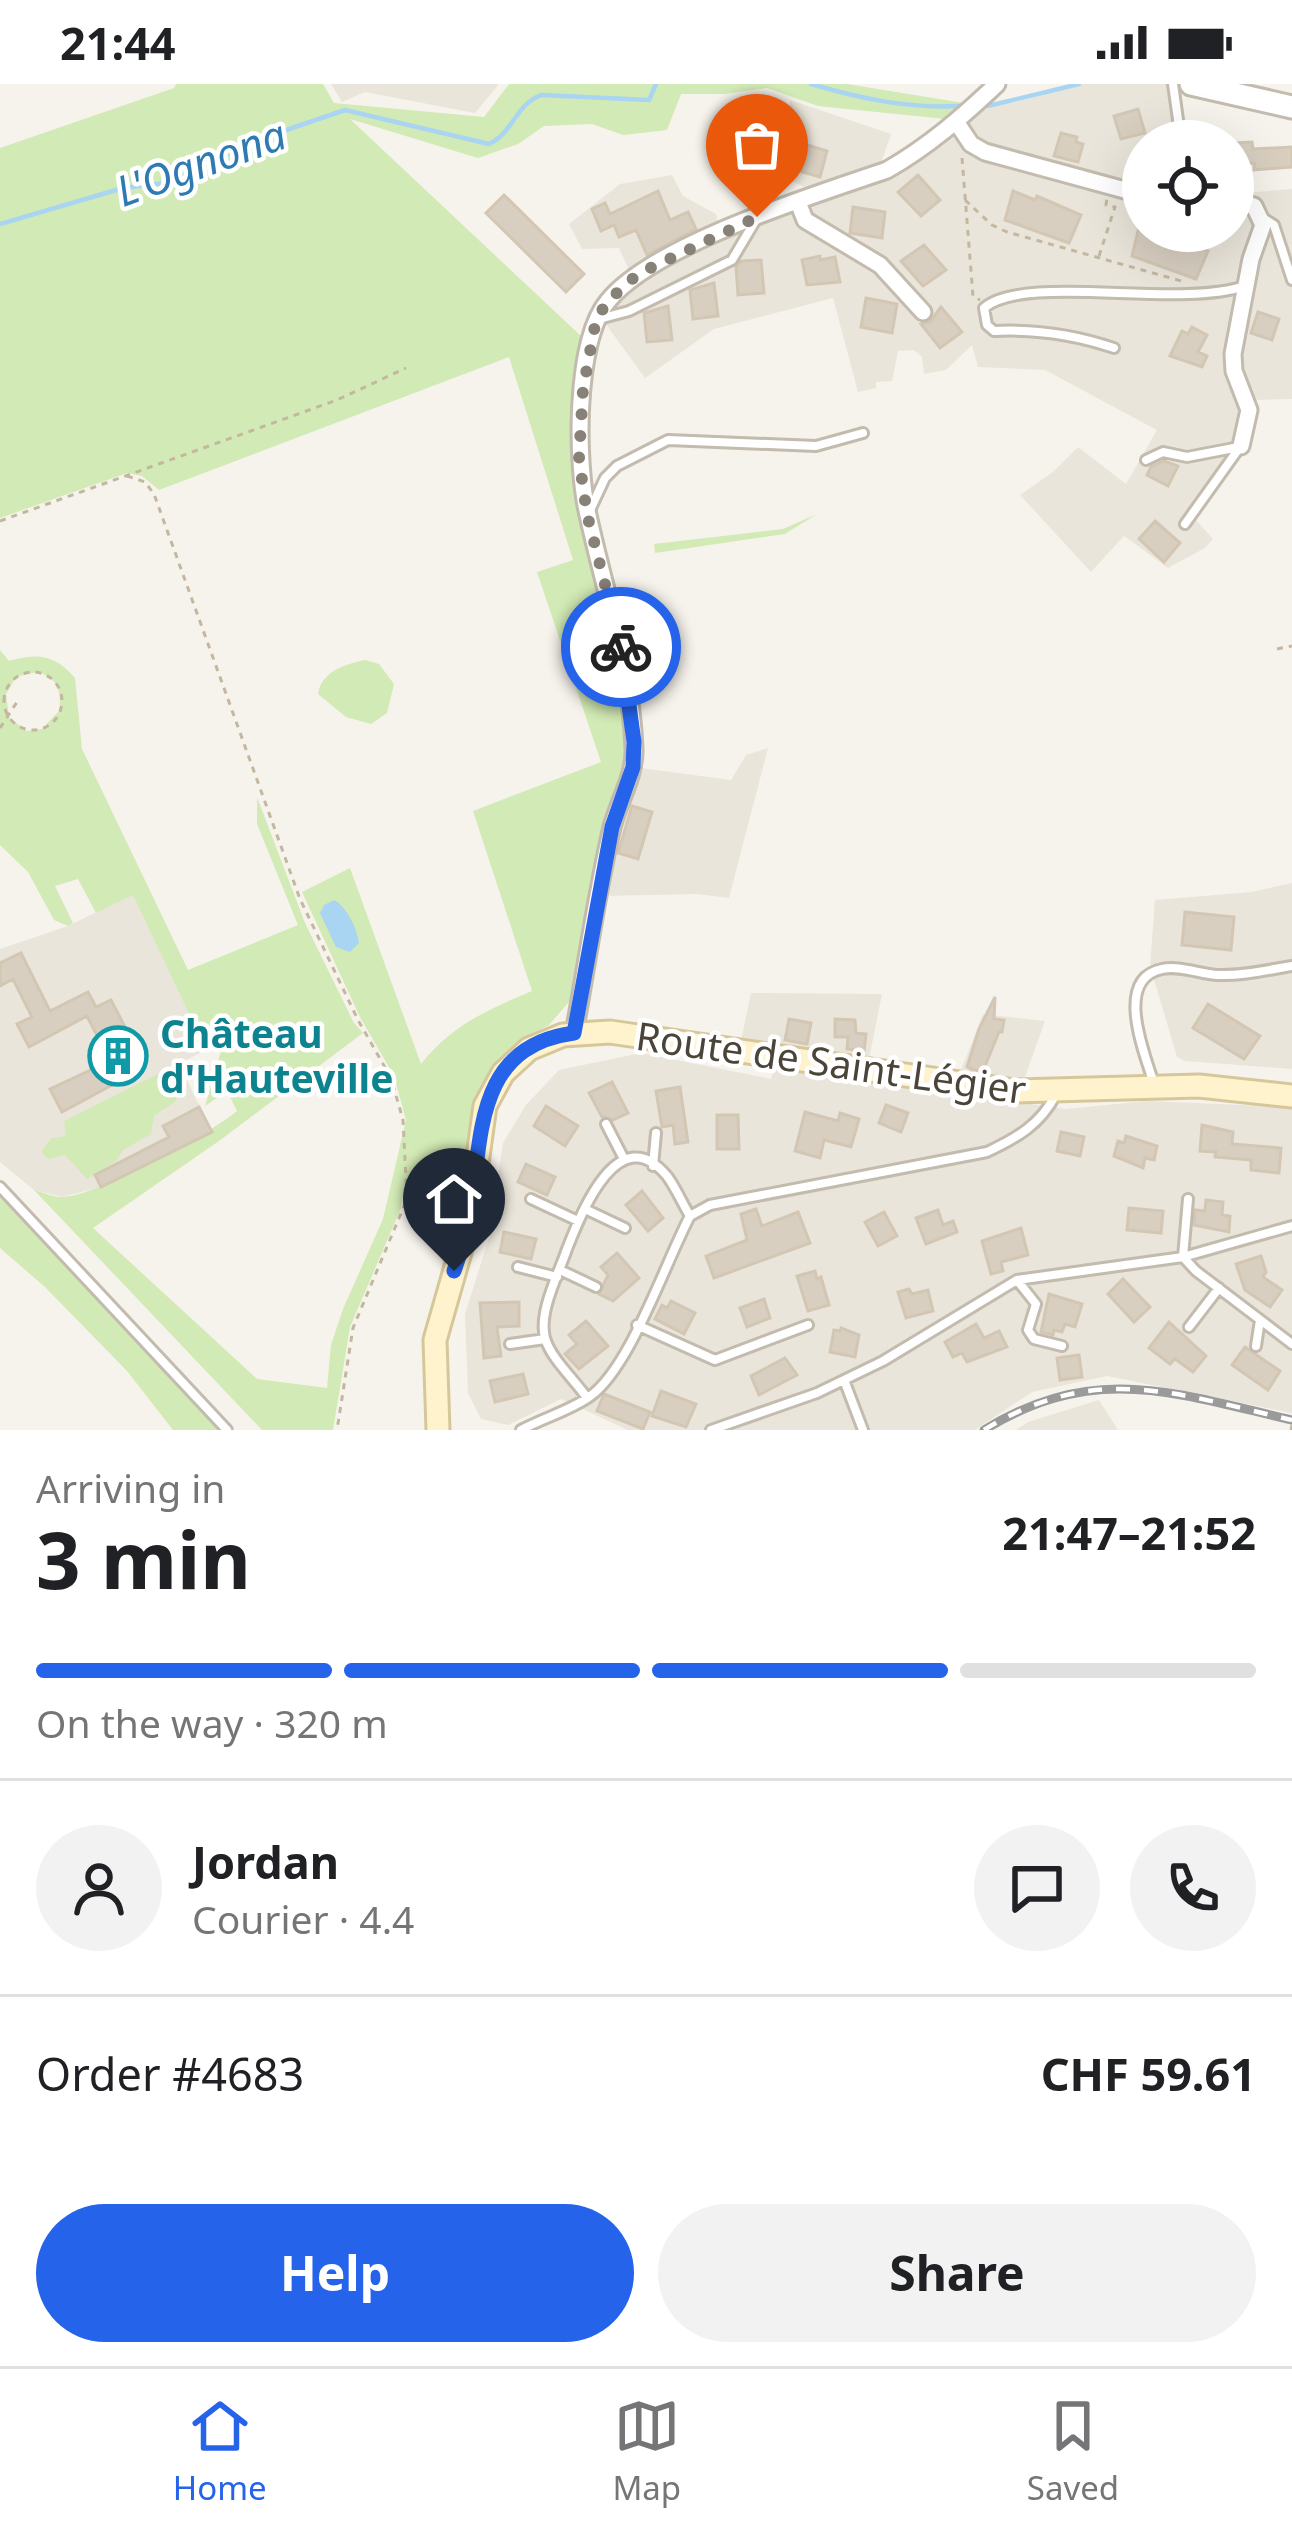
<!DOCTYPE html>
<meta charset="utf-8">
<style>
body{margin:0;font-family:"Noto Sans",sans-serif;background:#f2f2f2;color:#202124;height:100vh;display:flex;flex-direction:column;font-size:45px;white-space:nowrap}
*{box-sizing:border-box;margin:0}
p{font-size:39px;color:#757577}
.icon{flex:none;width:66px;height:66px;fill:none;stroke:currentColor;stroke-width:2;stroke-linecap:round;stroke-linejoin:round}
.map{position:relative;height:1346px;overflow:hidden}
.sheet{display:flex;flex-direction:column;background:#fff;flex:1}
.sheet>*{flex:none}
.controls{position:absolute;left:1122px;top:36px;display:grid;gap:24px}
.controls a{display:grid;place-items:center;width:132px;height:132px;border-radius:50%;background:#fff;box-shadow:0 12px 48px #0002;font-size:60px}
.pin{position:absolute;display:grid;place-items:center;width:102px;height:102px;color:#fff;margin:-123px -51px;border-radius:50% 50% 50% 0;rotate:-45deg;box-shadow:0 0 12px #0007}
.pin .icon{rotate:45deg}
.courier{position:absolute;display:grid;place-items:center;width:120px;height:120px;margin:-60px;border:9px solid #2563eb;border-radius:50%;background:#fff;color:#222;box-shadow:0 3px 15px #0007}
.headline em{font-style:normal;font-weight:700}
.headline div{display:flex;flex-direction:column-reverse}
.headline{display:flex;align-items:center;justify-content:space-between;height:204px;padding:0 36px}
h1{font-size:78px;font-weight:700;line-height:90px}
.bar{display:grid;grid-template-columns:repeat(4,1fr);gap:18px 12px;align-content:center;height:144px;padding:0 36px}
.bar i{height:15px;border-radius:9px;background:#e0e0e0}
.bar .selected{background:#2563eb}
.bar p{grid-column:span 4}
.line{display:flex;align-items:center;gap:30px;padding:0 36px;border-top:3px solid #e0e0e0}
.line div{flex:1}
.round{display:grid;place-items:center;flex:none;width:126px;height:126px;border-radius:63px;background:#f2f2f2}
.button{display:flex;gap:24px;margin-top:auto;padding:24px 36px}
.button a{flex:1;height:138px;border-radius:72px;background:#2563eb;color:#fff;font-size:48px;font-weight:700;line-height:138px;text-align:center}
.button a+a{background:#f2f2f2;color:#202124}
.status{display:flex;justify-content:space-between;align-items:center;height:84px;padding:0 60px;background:#fff;direction:ltr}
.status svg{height:33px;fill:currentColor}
.dock{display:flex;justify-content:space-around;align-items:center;height:168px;border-top:3px solid #e0e0e0;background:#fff;font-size:33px;color:#757577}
.dock a{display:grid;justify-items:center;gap:6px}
.dock .selected{color:#2563eb}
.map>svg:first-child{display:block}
</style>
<div class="status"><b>21:44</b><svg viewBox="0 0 49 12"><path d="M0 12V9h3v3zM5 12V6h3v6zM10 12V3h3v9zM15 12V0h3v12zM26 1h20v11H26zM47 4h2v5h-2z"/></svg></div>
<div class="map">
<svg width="1292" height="1346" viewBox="0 0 1292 1346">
<rect width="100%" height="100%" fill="#f6f3ec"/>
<path fill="#eae5da" d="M331 0H499L475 29 365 8 342 18Z
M1079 0H1173L1181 57H1143V147H1233V110L1292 105V315L1247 316 1241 362 1188 427 1213 455 1205 464 1168 484 1124 452 1091 488 1020 411 1053 388 1078 363 1126 400 1157 346 1045 286 978 283 972 261 946 286 924 290 922 273 914 266 898 267 892 297 876 298V304L858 308 833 214 714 245 645 294 605 239 622 216 654 189 747 145 875 99 887 86 975 22 1016 18Z
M790 16 891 50 879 85 807 104 778 91Z
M672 91 683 112 716 130 718 141 630 188 619 164 582 165 569 140 620 100Z
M768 664 729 814 697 810 598 812 633 683 731 696 746 671Z
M1292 799V985L1185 977 1177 973 1150 882 1155 816 1251 808Z
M133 810 206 966 186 976 189 984 183 988 212 1048 101 1103 62 1113 34 1106 0 1078V865L68 842Z
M751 909 882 910 867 985 739 967Z
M983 930 1045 937 1020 1007 956 999Z
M641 969 771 995 774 982 1065 1025 1148 1017 1292 1023V1329L1107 1292 1032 1308 975 1346H628L561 1315 508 1341 481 1335 468 1309 465 1230 489 1154 503 1059 526 1021 559 986Z
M1099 1316 1118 1346H1016L1028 1338Z"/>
<path fill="#d2eab5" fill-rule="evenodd" d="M176 0H323L334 19 484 33 509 0H847L970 20 955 36 818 22 767 4 724 10H681L667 46 623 51 592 40 544 42 518 60 478 74 350 35 581 252 573 376 582 440 610 537 630 669 575 911 549 941 523 955 482 1000 474 1025 461 1116C435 1123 426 1111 405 1098L401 1124 350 1243 333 1346H262L34 1106C42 1108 52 1113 61 1113 95 1114 209 1050 237 1027L227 1007 205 1022 224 957 206 966 133 811 96 829 78 795 55 802 73 839 68 842 54 836 28 788 0 761V566L9 577C38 569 54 570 75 594L82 665 188 886 298 841 257 740V713L305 839 354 939 363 949 219 1057 93 1144 257 1295 327 1304 331 1261 343 1225 383 1135 406 1036 394 992 360 933 302 808 350 784 421 980C452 941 487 926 532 907L473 727 601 678 537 488 573 476 509 273 159 406 142 392 127 389 0 434V64L174 4ZM37 588C58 594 62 607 59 627L42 645 26 647 9 633 6 610 16 593Z
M817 430 785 450 655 469 654 460 783 445Z
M365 576 379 580 394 600 387 629 371 640 346 633 318 610C321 588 345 580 365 576Z
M166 986 181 1002 176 1017 154 1032 151 1050 123 1066 116 1077 87 1095 65 1071 49 1075 44 1072 42 1066 52 1054 66 1052 64 1037Z
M0 1103 227 1346H173L127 1287 45 1203 0 1164Z"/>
<path fill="#a9d4f2" d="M334 816C347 823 357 845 359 859L350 868 336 863 320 829 324 821Z"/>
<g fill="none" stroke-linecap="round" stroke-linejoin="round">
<path stroke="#a9d4f2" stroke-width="4.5" d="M811 0C859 14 908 25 959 22
M988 22 1079 0
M0 140 123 104 166 99 254 57 345 26 489 60C513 49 515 21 541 11L649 16 656 0"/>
</g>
<path fill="#d8cfc1" stroke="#d3c7b4" stroke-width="3" d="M1138 25 1145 49 1121 55 1114 32Z
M1061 49 1077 53 1076 58 1083 60 1078 78 1054 72Z
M1252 58 1253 65 1292 63V83L1254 86V79L1236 80 1235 59Z
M801 59 827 67 820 93 793 85Z
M918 91 940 116 921 132 898 108Z
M658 107 670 136 688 128 696 145 647 171 636 146 619 153 614 141 601 147 592 125 605 119 610 130Z
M1013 107 1035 116 1037 112 1081 131 1069 159 1005 136Z
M504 111 584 190 566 208 486 129Z
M853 123 885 128 882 154 850 149Z
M1139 143 1162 151 1164 148 1208 167 1196 195 1132 172Z
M924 161 946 186 923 202 901 177Z
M820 172V176L835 173 840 198 807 201 802 176Z
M761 176 764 209 738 211 736 183 741 177Z
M714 199 718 232 693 235 690 206Z
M866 214 897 220 892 249 861 243Z
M668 222 672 256 647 258 644 229Z
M941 223 962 248 940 264 921 240 930 238Z
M1258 228 1279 235 1272 256 1251 249Z
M1192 243 1207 251 1198 268 1207 272 1202 283 1170 272 1182 247 1188 250Z
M1164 377 1178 382 1168 402 1147 391 1151 383Z
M1155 437 1180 459 1164 478 1139 455Z
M632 722 652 728 638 775 618 769Z
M1185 828 1234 833 1231 866 1182 861Z
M21 869 50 927 88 908 96 923 111 916 138 968 121 977 129 992 62 1028 50 1005 110 977 87 932 29 963 17 940 32 933 13 895 0 902V879Z
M995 913 994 935 1004 936 1002 948H999L983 987 974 986 967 983 979 945Z
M1208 920 1260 952 1244 975 1193 944Z
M789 935 811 939 807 960 785 956Z
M835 935 855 936 856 949 866 950 864 967 847 965 848 953H835Z
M612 998 628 1029 613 1036 602 1033 589 1009Z
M680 1003 688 1058 675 1060 673 1041 662 1043 656 1007Z
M886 1021 908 1029 901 1048 879 1039Z
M546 1022 578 1042 565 1062 534 1042Z
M199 1023 212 1048 101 1103 95 1091 169 1053 163 1042Z
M805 1028 838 1037 840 1029 859 1035 851 1063 824 1056 820 1074 795 1067Z
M717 1031H738L739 1065H717Z
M1202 1041 1233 1048 1232 1060 1281 1064 1279 1089 1251 1086V1076L1215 1073 1216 1068 1200 1067Z
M1061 1048 1084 1053 1080 1072 1057 1067Z
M1126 1052 1157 1062 1154 1076 1145 1074 1143 1084 1114 1072 1118 1057 1124 1059Z
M526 1080 555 1093 547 1111 518 1098Z
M642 1107 663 1134 648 1147 626 1121Z
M1206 1116 1223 1118 1222 1131 1230 1132 1229 1148 1194 1141 1195 1126 1205 1127Z
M1129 1124 1163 1127 1161 1149 1127 1146Z
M756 1125 762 1142 798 1128 810 1159 714 1194 706 1172 747 1156 741 1130Z
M938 1126 943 1141 953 1137 957 1148 926 1160 916 1134Z
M884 1128 897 1152 878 1162 865 1138Z
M1021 1144 1028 1171 1001 1178 1003 1187 991 1190 982 1157Z
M504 1148 536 1155 531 1175 500 1168Z
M617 1169 639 1194 613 1217 599 1210 608 1191 601 1183Z
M1261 1172 1266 1188 1263 1193 1282 1206 1270 1223 1245 1206 1236 1180Z
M815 1187 817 1195 821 1193 829 1221 808 1227 797 1192Z
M1123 1195 1150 1223 1134 1238 1108 1210Z
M909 1205 912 1210 928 1206 933 1227 906 1234 898 1208Z
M1049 1210 1082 1220 1075 1243 1065 1240 1062 1248 1054 1246 1053 1251 1041 1248Z
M764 1215 770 1234 747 1243 740 1224Z
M671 1217 695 1229 684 1250 655 1235 662 1221 667 1224Z
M519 1218V1242L497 1243 501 1272 484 1274 480 1219Z
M586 1237 608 1262 579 1285 565 1270 577 1260 569 1251Z
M1169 1238 1206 1272 1193 1288 1175 1275 1170 1280 1149 1264Z
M976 1240 984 1254 999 1247 1007 1263 967 1278 962 1269 953 1273 945 1258Z
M841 1244 859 1251 855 1273 830 1268 834 1246 840 1247Z
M1245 1263 1280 1287 1268 1306 1232 1281Z
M1079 1271 1082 1293 1060 1296 1057 1274Z
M785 1274 797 1291 759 1311 751 1292Z
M523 1290 528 1310 495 1318 490 1297Z
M661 1307 696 1320 686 1343 652 1332Z
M604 1310 650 1328 643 1345 597 1327Z"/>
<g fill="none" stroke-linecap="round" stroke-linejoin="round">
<g stroke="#c2bbae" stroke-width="14">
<path id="service" d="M1173 0 1181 57
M1263 134 1274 141 1292 196
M599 235 629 227 732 176 757 134
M1114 264C1076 251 1034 245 994 247L987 241 984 224C1025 189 1177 225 1245 202
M1146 376 1163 368 1187 373 1239 363
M591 424 605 394 617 382 668 356 816 362 863 349
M1185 440 1240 363
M1154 1000C1145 970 1113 895 1162 885 1179 881 1200 890 1218 891 1243 892 1267 886 1292 882
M606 1040 624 1075
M653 1082 656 1049
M0 1103 227 1346
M531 1115 578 1137
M585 1125 625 1144
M1183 1173 1196 1187 1292 1260
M1183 1173 1188 1115
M518 1183 557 1193
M560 1186 596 1203
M1017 1196 1036 1220 1028 1246 1034 1255 1062 1262
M637 1241 715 1276 808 1241
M1189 1243 1219 1204
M510 1260 545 1255
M1256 1262 1260 1236
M844 1296 863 1346
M587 1314C575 1296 551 1275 545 1254 538 1228 559 1189 567 1165 581 1130 618 1033 667 1092 676 1104 682 1119 690 1132
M521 1346C543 1334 569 1327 589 1313 630 1285 665 1179 690 1132L710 1121 987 1068C1017 1054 1041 1040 1056 1010
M711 1346 817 1309 883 1277 1017 1196 1183 1173 1292 1142"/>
</g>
<g stroke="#c2bbae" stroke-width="21">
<path id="minor" d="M957 39 971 60 985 68 1143 111
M1233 117 1254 122 1263 141 1251 175 1233 270 1234 287 1249 326 1241 362
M798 118 805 136 880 181 923 228
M574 949C587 880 596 811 612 743 619 716 635 692 634 664 631 584 605 509 588 431 576 381 574 258 608 217 654 160 815 111 887 86 929 62 962 33 997 0"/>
</g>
<g stroke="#c2bbae" stroke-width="27">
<path id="tertiary" d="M1191 0 1292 23"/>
</g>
<g stroke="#d6c79b" stroke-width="27">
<path id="secondary" d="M438 1346 435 1256 469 1137 485 1022 503 989 529 965 563 951 610 948 1015 1007 1199 1002 1292 1012"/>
</g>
<path stroke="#c4b79f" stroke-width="3" stroke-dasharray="6 6" stroke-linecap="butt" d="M962 74 973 212 980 216
M965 116 992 141 1007 148 1185 198
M1099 172 1115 123 1106 121 1107 114
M127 392 145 398 154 410 300 815 358 936 391 994 403 1036 407 1115 353 1244 337 1346
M0 437 337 316 406 284
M1277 565 1292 562
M4 617a29 29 0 1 1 58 0a29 29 0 1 1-58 0Z
M0 644 19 615
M1291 1346 1292 1341"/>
<use href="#service" stroke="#fff" stroke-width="8"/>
<use href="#minor" stroke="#fff" stroke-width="15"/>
<use href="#tertiary" stroke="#fff" stroke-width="21"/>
<use href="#secondary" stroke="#fff3cd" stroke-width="21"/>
<g stroke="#9a9a9a" stroke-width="9">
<path id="rail" d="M984 1346C1095 1278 1174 1309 1292 1336"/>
</g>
<use href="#rail" stroke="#fff" stroke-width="4.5" stroke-dasharray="14" stroke-linecap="butt"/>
</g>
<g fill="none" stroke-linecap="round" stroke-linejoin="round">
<path stroke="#878178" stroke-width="12" stroke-dasharray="0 21.6" d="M621 563 587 430 579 375 583 305 596 236 607 218 638 190 757 133"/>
<path stroke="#2563eb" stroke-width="15" d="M454 1187C461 1167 468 1146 471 1124 482 1050 476 962 574 949L612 743 633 683 634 658 621 563"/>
</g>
<defs>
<g id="building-ring" transform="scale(3)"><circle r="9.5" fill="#fff" stroke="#0f9aa8" stroke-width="1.5"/><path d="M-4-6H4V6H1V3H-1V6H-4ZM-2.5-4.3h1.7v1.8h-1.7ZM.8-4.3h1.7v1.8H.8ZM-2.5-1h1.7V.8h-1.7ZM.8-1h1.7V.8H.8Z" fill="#0f9aa8"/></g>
</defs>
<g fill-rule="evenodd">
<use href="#building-ring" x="118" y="972"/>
</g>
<g text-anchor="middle" stroke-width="9" stroke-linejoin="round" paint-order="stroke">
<g font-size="39" font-weight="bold" fill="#0d838f" stroke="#fff" text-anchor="start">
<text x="160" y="964">Château<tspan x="160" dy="45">d'Hauteville</tspan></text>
</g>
<g font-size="39" fill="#4b4439" stroke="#fff">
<text transform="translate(831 979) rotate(8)" y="14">Route de Saint-Légier</text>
</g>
<g font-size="42" font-style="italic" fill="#2e7ab2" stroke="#fff">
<text transform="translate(201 79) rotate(-20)" y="15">L'Ognona</text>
</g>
</g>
</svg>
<div class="controls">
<a><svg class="icon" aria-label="locate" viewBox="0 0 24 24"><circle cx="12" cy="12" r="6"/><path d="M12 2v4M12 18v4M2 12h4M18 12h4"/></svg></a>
</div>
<div class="pin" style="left:757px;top:133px;background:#ea580c"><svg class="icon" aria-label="bag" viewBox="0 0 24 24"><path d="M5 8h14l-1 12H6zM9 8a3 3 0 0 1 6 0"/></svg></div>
<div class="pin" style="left:454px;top:1187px;background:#1f2937"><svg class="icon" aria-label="home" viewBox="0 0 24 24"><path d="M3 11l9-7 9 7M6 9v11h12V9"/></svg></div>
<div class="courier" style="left:621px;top:563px"><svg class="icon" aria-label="bike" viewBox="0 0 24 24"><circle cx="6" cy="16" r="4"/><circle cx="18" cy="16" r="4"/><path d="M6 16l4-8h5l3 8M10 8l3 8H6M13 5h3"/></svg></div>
</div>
<section class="sheet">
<div class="headline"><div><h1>3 min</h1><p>Arriving in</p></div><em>21:47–21:52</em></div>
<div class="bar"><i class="selected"></i><i class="selected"></i><i class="selected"></i><i></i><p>On the way · 320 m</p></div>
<div class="line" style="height:216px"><a class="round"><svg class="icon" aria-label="person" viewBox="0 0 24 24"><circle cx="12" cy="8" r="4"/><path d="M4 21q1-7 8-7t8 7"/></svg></a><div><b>Jordan</b><p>Courier · 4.4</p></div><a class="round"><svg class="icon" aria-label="chat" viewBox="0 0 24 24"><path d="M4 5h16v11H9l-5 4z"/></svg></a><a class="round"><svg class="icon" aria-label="phone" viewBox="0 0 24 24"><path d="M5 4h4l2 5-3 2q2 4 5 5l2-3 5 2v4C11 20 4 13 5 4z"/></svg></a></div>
<div class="line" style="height:156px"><div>Order #4683</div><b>CHF 59.61</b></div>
<div class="button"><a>Help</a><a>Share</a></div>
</section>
<nav class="dock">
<a class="selected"><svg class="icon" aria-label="home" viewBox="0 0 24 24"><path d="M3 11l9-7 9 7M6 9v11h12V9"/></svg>Home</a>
<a><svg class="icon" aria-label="map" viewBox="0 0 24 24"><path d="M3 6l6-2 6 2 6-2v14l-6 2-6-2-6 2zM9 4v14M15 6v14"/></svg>Map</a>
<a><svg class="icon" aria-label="saved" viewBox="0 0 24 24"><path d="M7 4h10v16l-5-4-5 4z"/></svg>Saved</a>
</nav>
